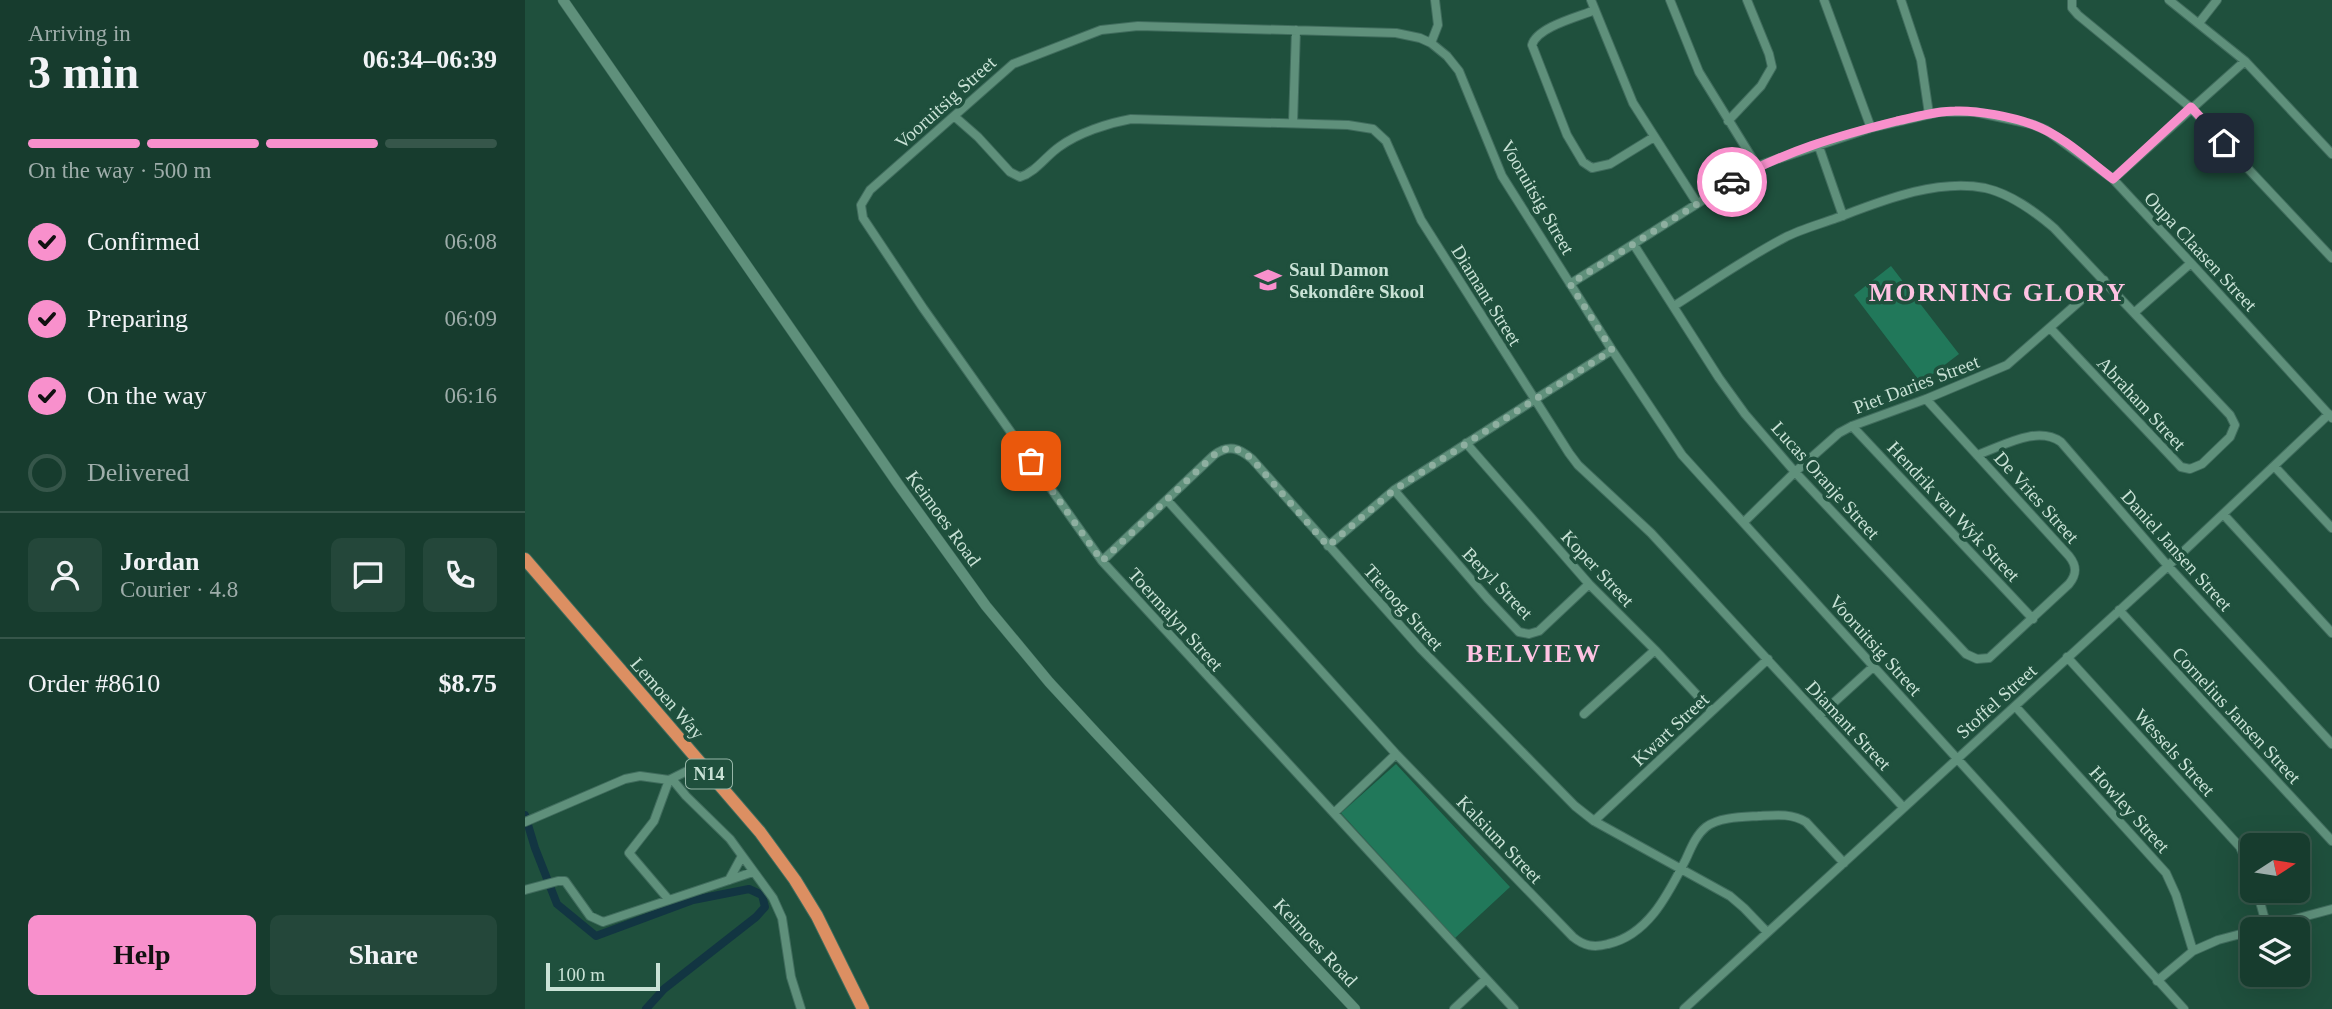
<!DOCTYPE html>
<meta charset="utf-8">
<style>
body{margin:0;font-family:"Times New Roman",serif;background:#24473a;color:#f1f3f6;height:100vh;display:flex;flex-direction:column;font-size:26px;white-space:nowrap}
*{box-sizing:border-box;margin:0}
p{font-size:23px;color:#9eadaa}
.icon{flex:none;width:38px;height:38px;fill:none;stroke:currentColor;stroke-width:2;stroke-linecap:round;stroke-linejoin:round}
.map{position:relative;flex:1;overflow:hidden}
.side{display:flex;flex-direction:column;background:#173c2e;width:525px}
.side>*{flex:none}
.needle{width:46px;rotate:78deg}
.tools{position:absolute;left:1715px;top:833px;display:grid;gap:14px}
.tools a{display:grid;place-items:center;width:70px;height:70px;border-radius:10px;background:#173c2e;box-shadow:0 7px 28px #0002,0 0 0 2px #36564a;font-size:35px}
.scale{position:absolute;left:21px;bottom:18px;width:114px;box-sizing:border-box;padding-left:7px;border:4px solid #c9e2d6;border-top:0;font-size:19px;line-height:24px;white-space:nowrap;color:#c9e2d6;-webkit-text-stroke:5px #1f503d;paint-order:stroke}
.pin{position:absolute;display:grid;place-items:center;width:60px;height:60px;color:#fff;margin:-30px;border-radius:14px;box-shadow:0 4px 10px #0006}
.courier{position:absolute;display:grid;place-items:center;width:70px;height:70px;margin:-35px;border:5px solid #f890cc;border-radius:50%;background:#fff;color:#222;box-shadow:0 2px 9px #0007}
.head em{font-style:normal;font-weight:800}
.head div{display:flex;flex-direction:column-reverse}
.head{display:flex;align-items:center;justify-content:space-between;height:119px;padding:0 28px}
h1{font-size:46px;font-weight:800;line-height:52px}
.bar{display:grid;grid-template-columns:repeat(4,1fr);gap:10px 7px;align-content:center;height:84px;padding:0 28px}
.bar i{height:9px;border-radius:5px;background:#36564a}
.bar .current{background:#f890cc}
.bar p{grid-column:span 4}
.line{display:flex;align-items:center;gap:18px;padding:0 28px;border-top:2px solid #36564a}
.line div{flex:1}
.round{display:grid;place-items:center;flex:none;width:74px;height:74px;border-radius:10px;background:#24473a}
ol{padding:0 28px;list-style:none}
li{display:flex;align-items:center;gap:21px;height:77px}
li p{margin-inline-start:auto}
li .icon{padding:7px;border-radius:50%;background:#f890cc;color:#111;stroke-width:4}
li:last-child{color:#9eadaa}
li i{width:38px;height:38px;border:4px solid #36564a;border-radius:50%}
.button{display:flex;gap:14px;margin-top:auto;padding:14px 28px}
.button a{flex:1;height:80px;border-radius:10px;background:#f890cc;color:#111;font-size:28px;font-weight:800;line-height:80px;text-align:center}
.button a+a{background:#24473a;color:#f1f3f6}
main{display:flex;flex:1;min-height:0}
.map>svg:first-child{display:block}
</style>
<main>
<section class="side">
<div class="head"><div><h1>3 min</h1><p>Arriving in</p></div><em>06:34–06:39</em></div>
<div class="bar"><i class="current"></i><i class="current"></i><i class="current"></i><i></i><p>On the way · 500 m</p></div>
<ol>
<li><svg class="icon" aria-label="check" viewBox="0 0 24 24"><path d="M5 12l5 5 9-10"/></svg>Confirmed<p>06:08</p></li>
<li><svg class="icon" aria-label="check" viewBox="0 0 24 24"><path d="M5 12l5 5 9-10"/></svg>Preparing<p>06:09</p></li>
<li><svg class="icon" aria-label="check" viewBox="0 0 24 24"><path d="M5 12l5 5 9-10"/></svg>On the way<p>06:16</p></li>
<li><i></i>Delivered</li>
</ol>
<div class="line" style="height:126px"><a class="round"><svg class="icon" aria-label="person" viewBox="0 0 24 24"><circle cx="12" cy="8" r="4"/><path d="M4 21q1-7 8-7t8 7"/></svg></a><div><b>Jordan</b><p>Courier · 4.8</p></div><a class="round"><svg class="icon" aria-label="chat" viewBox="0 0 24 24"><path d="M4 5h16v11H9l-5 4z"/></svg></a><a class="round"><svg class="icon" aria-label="phone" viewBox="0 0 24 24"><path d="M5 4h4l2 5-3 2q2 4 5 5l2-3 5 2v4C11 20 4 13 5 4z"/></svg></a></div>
<div class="line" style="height:91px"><div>Order #8610</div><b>$8.75</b></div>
<div class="button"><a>Help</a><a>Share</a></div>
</section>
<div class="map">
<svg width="1807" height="1009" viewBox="0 0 1807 1009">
<rect width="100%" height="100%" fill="#1f503d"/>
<path fill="#21785a" d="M1366 266 1434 354 1396 383 1329 295Z
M871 764 985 887 930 938 816 813Z"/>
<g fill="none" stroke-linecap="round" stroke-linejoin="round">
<path stroke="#123542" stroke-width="8" d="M0 815 10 848 32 904 71 936 168 900 224 889 237 895 240 907 231 917 139 989 121 1009"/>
<g stroke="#406c5d" stroke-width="10">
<path id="minor" d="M1066 0 1108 103 1172 203
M1145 0 1174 72 1232 166
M1299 0 1346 128
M1376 0 1396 60 1404 114
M1547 0V8L1553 15 1666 108 1807 258
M1644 0 1720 61 1807 154
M1070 10C1053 17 1012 27 1007 45L1042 135 1058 162 1067 168 1085 164 1129 137
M1674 23 1692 0
M906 43 913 25 910 0
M429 116 453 137 485 172 495 177C511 172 521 156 534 147 553 133 583 123 606 119L823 125 848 129 861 141 896 220 1044 453 1053 465 1126 533 1378 807
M1203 121 1236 86 1247 67 1244 54 1222 0
M768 123 771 30
M1293 144 1318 216
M1588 179 1720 61
M1109 245 1194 378 1220 414 1270 472 1441 654 1452 659 1464 658 1544 584C1552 574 1552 566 1544 556L1401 399
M1045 284 1232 166 1346 128 1415 112H1450L1506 124 1521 130 1588 179 1666 263 1807 418
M1149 306C1185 283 1221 258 1259 238 1274 230 1292 225 1309 219 1354 202 1411 178 1460 188 1486 194 1509 211 1529 228L1705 415 1710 425 1705 437 1677 464 1665 469 1656 467 1526 329
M1610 312 1666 263
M1327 426 1508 619
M941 443 1064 584 1130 650 1187 711
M1452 455C1478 446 1512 425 1536 442L1643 566 1807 744
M1750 467 1807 528
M869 490 962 598 994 632 1004 634 1014 631 1064 584
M642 500 871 754 1048 937C1059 946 1069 948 1083 944 1124 935 1144 892 1161 859 1166 848 1171 835 1181 827 1194 817 1218 817 1234 816 1250 815 1267 813 1281 822L1319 863
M1699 515 1807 633
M1219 522 1270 472 1314 433 1327 426 1401 399 1482 365 1579 280
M803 546 869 490 1087 350
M577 561 689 455C704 444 714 448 727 459L896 649 1050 806 1069 821 1205 896 1219 908 1242 932
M1594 610 1807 841
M1542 657 1715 847 1727 873
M1490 706 1641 873 1651 895 1668 951
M1059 714 1130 650
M1294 716 1349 666
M147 779 161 796 205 839 248 898 257 918 266 977 276 1009
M144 780 129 821 104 853 144 900
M809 813 871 754
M1069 821 1243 659
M0 822 100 779 115 776 144 780 176 764
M204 880 217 856
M0 890 33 881H40L65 916 78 922 228 872
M1732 891 1742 927
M1733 929 1807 909
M1632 981 1668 951 1693 940 1727 931
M929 1009 961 979
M989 1009 577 561 398 308 338 218 336 205 345 190 488 64 576 30 613 26 871 33 895 38 906 43 922 56 934 71 977 176 1087 350 1157 455 1659 1009
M1159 1009 1643 566 1804 414"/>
</g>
<g stroke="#406c5d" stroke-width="11">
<path id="tertiary" d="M38 0 373 484 461 606 524 682 571 733 830 1009"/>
</g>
<g stroke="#406c5d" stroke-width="14">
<path id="trunk" d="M0 559 235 832 270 880 292 916 338 1009"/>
</g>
<use href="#minor" stroke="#5f907b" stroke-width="8"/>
<use href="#tertiary" stroke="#5f907b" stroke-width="10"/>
<use href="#trunk" stroke="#dc8f62" stroke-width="12"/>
</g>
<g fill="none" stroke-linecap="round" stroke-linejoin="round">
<path stroke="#8eafa0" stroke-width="7" stroke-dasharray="0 12.6" d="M506 461 577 561 689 455C704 444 714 448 727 459L803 546 869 490 1087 350 1045 284 1207 182"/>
<path stroke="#f890cc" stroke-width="9" d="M1207 182C1256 152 1316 135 1372 121 1391 117 1410 111 1430 111 1452 110 1488 117 1509 125 1538 136 1563 160 1588 179L1666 107 1699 143"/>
</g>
<defs>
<g id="school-bare" transform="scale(2.1)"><path d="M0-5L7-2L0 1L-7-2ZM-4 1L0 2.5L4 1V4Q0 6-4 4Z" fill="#f890cc" stroke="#1f503d" stroke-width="2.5" paint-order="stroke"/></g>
</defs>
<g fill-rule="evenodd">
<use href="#school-bare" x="743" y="280"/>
</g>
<g text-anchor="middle" stroke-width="7" stroke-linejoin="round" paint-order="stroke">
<rect fill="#1f503d" stroke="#96b6a8" stroke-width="2" x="161" y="759.5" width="46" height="29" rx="5"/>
<g font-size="18" font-weight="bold" fill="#c9e2d6">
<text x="184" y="780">N14</text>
</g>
<g font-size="19" fill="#c9e2d6" stroke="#1f503d">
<text transform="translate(420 102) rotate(-42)" y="7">Vooruitsig Street</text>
<text transform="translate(1013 197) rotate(60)" y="7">Vooruitsig Street</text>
<text transform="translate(1676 251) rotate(47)" y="7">Oupa Claasen Street</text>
<text transform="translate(962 295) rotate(58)" y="7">Diamant Street</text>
<text transform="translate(1391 384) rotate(-21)" y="7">Piet Daries Street</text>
<text transform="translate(1617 403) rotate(47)" y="7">Abraham Street</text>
<text transform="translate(1301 480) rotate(48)" y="7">Lucas Oranje Street</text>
<text transform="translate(1512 497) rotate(48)" y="7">De Vries Street</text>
<text transform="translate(1429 511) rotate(47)" y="7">Hendrik van Wyk Street</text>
<text transform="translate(419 518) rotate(54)" y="7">Keimoes Road</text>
<text transform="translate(1652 550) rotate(48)" y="7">Daniel Jansen Street</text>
<text transform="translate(1073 568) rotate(47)" y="7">Koper Street</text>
<text transform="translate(973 583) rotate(46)" y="7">Beryl Street</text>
<text transform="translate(879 607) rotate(48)" y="7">Tieroog Street</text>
<text transform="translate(651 619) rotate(48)" y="7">Toermalyn Street</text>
<text transform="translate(1351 645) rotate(48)" y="7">Vooruitsig Street</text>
<text transform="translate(143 698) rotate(49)" y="7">Lemoen Way</text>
<text transform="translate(1471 701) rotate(-42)" y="7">Stoffel Street</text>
<text transform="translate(1712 715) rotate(47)" y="7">Cornelius Jansen Street</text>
<text transform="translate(1324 725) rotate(47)" y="7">Diamant Street</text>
<text transform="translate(1145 729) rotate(-43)" y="7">Kwart Street</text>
<text transform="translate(1650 752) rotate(48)" y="7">Wessels Street</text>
<text transform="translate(1605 809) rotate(48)" y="7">Howley Street</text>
<text transform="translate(975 839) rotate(46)" y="7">Kalsium Street</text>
<text transform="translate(791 942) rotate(47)" y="7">Keimoes Road</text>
</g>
<g font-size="19" font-weight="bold" fill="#c9e2d6" stroke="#1f503d" text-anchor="start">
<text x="764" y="276">Saul Damon<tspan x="764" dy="22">Sekondêre Skool</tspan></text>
</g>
<g font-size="26" font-weight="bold" letter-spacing="2" fill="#fec2e2" stroke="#1f503d">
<text x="1473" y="301">MORNING GLORY</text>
<text x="1009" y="662">BELVIEW</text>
</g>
</g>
</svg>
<div class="tools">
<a><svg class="needle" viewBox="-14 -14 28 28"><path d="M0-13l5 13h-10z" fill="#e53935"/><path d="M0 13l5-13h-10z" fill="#9eadaa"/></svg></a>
<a><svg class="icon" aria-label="layers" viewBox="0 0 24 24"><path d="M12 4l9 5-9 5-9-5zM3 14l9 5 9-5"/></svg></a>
</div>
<div class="scale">100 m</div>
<div class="pin" style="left:506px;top:461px;background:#ea580c"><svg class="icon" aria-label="bag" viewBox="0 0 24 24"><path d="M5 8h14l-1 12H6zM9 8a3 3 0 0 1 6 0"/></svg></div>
<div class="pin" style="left:1699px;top:143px;background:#1f2937"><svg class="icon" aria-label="home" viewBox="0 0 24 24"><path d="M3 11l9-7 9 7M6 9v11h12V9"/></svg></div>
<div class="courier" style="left:1207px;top:182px"><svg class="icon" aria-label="car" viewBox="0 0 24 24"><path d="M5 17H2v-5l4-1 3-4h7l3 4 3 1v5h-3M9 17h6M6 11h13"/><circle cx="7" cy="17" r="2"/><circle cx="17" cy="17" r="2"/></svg></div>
</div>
</main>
